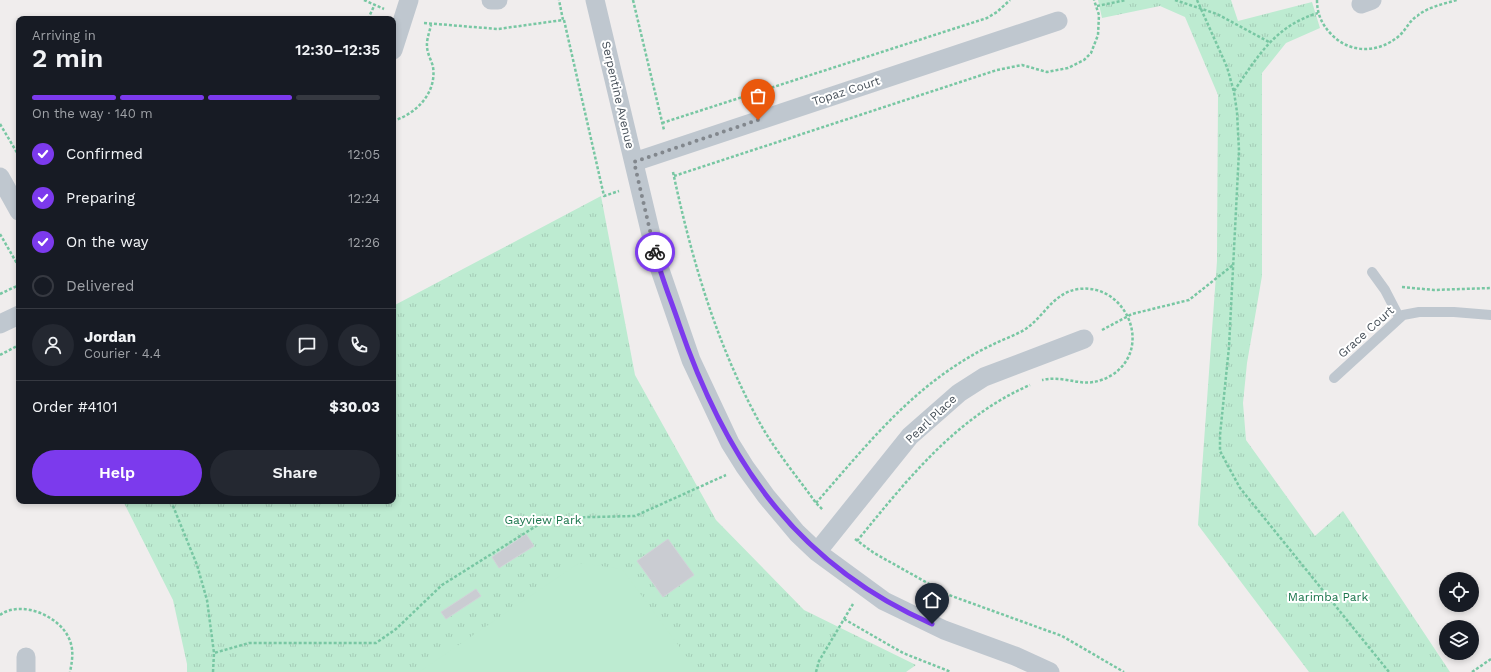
<!DOCTYPE html>
<meta charset="utf-8">
<style>
body{margin:0;font-family:"Work Sans",sans-serif;background:#242831;color:#f1f3f6;height:100vh;display:flex;flex-direction:column;font-size:15px;white-space:nowrap}
*{box-sizing:border-box;margin:0}
p{font-size:13px;color:#9ea1a6}
.icon{flex:none;width:22px;height:22px;fill:none;stroke:currentColor;stroke-width:2;stroke-linecap:round;stroke-linejoin:round}
.map{position:relative;flex:1;overflow:hidden}
.side{position:absolute;left:16px;top:16px;width:380px;height:488px;display:flex;flex-direction:column;background:#171b24;border-radius:8px;box-shadow:0 2px 6px #0003}
.side>*{flex:none}
.controls{position:absolute;left:1439px;top:572px;display:grid;gap:8px}
.controls a{display:grid;place-items:center;width:40px;height:40px;border-radius:50%;background:#171b24;box-shadow:0 2px 6px #0003;font-size:20px}
.pin{position:absolute;display:grid;place-items:center;width:34px;height:34px;color:#fff;margin:-41px -17px;border-radius:50% 50% 50% 0;rotate:-45deg;box-shadow:0 0 4px #0007}
.pin .icon{rotate:45deg}
.courier{position:absolute;display:grid;place-items:center;width:40px;height:40px;margin:-20px;border:3px solid #7c3aed;border-radius:50%;background:#fff;color:#222;box-shadow:0 1px 5px #0007}
.headline em{font-style:normal;font-weight:600}
.headline div{display:flex;flex-direction:column-reverse}
.headline{display:flex;align-items:center;justify-content:space-between;height:68px;padding:0 16px}
h1{font-size:26px;font-weight:600;line-height:30px}
.bar{display:grid;grid-template-columns:repeat(4,1fr);gap:6px 4px;align-content:center;height:48px;padding:0 16px}
.bar i{height:5px;border-radius:3px;background:#363941}
.bar .active{background:#7c3aed}
.bar p{grid-column:span 4}
.line{display:flex;align-items:center;gap:10px;padding:0 16px;border-top:1px solid #363941}
.line div{flex:1}
.round{display:grid;place-items:center;flex:none;width:42px;height:42px;border-radius:21px;background:#242831}
ol{padding:0 16px;list-style:none}
li{display:flex;align-items:center;gap:12px;height:44px}
li p{margin-inline-start:auto}
li .icon{padding:4px;border-radius:50%;background:#7c3aed;color:#fff;stroke-width:4}
li:last-child{color:#9ea1a6}
li i{width:22px;height:22px;border:2px solid #363941;border-radius:50%}
.cta{display:flex;gap:8px;margin-top:auto;padding:8px 16px}
.cta a{flex:1;height:46px;border-radius:24px;background:#7c3aed;color:#fff;font-size:16px;font-weight:600;line-height:46px;text-align:center}
.cta a+a{background:#242831;color:#f1f3f6}
.map>svg:first-child{display:block}
</style>
<div class="map">
<svg width="1491" height="672" viewBox="0 0 1491 672">
<defs>
<pattern id="grass-tufts" width="24" height="20" patternUnits="userSpaceOnUse"><rect width="24" height="20" fill="#bdebd1"/><path d="M3 7l-1-3M5 7V3M7 7l1-3M15 17l-1-3M17 17v-4M19 17l1-3" fill="none" stroke="#a4cbb6"/></pattern>
</defs>
<rect width="100%" height="100%" fill="#f0eded"/>
<path fill="url(#grass-tufts)" d="M1098 0H1231L1238 21 1312 2 1320 28 1286 43 1262 73V276L1247 363 1243 403 1246 440 1315 536 1343 511 1450 672H1309L1198 525 1217 261 1218 95 1185 17 1160 6 1102 18Z
M601 196 635 375 716 520 804 610 916 665 906 672H187V664L173 600 123 501H393V306Z"/>
<path fill="#bdebd1" d="M579 563 622 569 698 672H419Z"/>
<path fill="#caccd2" stroke="#d1d3d8" d="M526 534 534 546 499 568 492 557Z
M668 539 694 575 663 597 637 561Z
M476 589 481 596 446 619 441 612Z"/>
<g fill="none" stroke-linecap="round" stroke-linejoin="round">
<path stroke="#78c7a3" stroke-width="2.5" stroke-dasharray="3 2" stroke-linecap="butt" d="M364 0 384 9
M633 0 664 130
M1175 0 1217 14 1269 42
M1197 0 1227 67 1234 92 1237 112 1239 151 1229 347 1220 435V451L1240 488 1389 672
M1317 0C1317 14 1322 25 1332 35 1351 54 1379 53 1399 36 1406 30 1409 21 1417 16 1428 7 1443 4 1457 0
M1097 6 1126 0
M368 19 374 6
M564 20 604 196 619 191
M424 23 498 29 563 20 559 0
M1234 91C1258 56 1275 26 1318 13
M393 121C416 114 437 93 433 67 432 62 429 57 428 52 425 43 429 34 431 25
M662 123 987 18 997 12 1010 0
M0 124 19 156
M673 172C691 256 715 340 756 416 772 447 796 475 816 503L823 510
M674 176 997 70 1022 65 1047 72 1068 68 1084 60 1091 53 1098 35 1099 15 1094 0
M0 234 19 267
M1402 287 1434 290 1491 288
M0 294 19 285
M1102 330 1132 314 1189 300 1233 265
M0 355 19 345
M171 501 197 565 207 600 214 653 249 643H376L396 629 442 585 549 518 635 516 726 475
M816 503C859 454 900 402 955 366 967 358 979 351 992 345 1003 339 1017 335 1027 328 1045 315 1054 292 1079 289 1126 283 1154 348 1112 375 1083 392 1070 374 1042 380
M855 539 874 553 949 595 1062 636 1124 672
M857 541C907 480 956 417 1030 385
M0 615C22 599 62 617 70 641 74 651 72 662 70 672
M844 619 903 653 951 672
M213 672 214 653
M816 672 819 661 853 604
M1472 672 1491 659"/>
<path stroke="#bfc7cf" stroke-width="10" d="M1372 272 1385 290 1399 317
M1334 378 1403 315 1419 312H1454L1491 315"/>
<path stroke="#bfc7cf" stroke-width="19" d="M491 0H498
M595 0 658 264 691 360 730 443 745 467 766 496 797 533 817 552 884 601 944 630 1015 656 1050 672
M1361 4 1372 0
M393 50 409 0
M634 162 1058 21
M0 177 19 211
M0 324 19 315
M817 552 910 436 959 393 984 377 1084 339
M26 672V657"/>
</g>
<g fill="none" stroke-linecap="round" stroke-linejoin="round">
<path stroke="#82878d" stroke-width="4" stroke-dasharray="0 7.2" d="M655 252 634 162 758 120"/>
<path stroke="#7c3aed" stroke-width="5" d="M655 252C661 277 671 300 679 324 726 461 796 564 932 624"/>
</g>
<g text-anchor="middle" stroke-width="4" stroke-linejoin="round" paint-order="stroke">
<g font-size="12" fill="#475059" stroke="#fff">
<text transform="translate(846 91) rotate(-18)" y="4">Topaz Court</text>
<text transform="translate(618 95) rotate(77)" y="4">Serpentine Avenue</text>
<text transform="translate(1366 332) rotate(-42)" y="4">Grace Court</text>
<text transform="translate(931 419) rotate(-43)" y="4">Pearl Place</text>
</g>
<g font-size="12" fill="#1c764d" stroke="#fff">
<text x="543" y="524">Gayview Park</text>
<text x="1328" y="601">Marimba Park</text>
</g>
</g>
</svg>
<div class="controls">
<a><svg class="icon" aria-label="locate" viewBox="0 0 24 24"><circle cx="12" cy="12" r="6"/><path d="M12 2v4M12 18v4M2 12h4M18 12h4"/></svg></a>
<a><svg class="icon" aria-label="layers" viewBox="0 0 24 24"><path d="M12 4l9 5-9 5-9-5zM3 14l9 5 9-5"/></svg></a>
</div>
<div class="pin" style="left:758px;top:120px;background:#ea580c"><svg class="icon" aria-label="bag" viewBox="0 0 24 24"><path d="M5 8h14l-1 12H6zM9 8a3 3 0 0 1 6 0"/></svg></div>
<div class="pin" style="left:932px;top:624px;background:#1f2937"><svg class="icon" aria-label="home" viewBox="0 0 24 24"><path d="M3 11l9-7 9 7M6 9v11h12V9"/></svg></div>
<div class="courier" style="left:655px;top:252px"><svg class="icon" aria-label="bike" viewBox="0 0 24 24"><circle cx="6" cy="16" r="4"/><circle cx="18" cy="16" r="4"/><path d="M6 16l4-8h5l3 8M10 8l3 8H6M13 5h3"/></svg></div>
<section class="side">
<div class="headline"><div><h1>2 min</h1><p>Arriving in</p></div><em>12:30–12:35</em></div>
<div class="bar"><i class="active"></i><i class="active"></i><i class="active"></i><i></i><p>On the way · 140 m</p></div>
<ol>
<li><svg class="icon" aria-label="check" viewBox="0 0 24 24"><path d="M5 12l5 5 9-10"/></svg>Confirmed<p>12:05</p></li>
<li><svg class="icon" aria-label="check" viewBox="0 0 24 24"><path d="M5 12l5 5 9-10"/></svg>Preparing<p>12:24</p></li>
<li><svg class="icon" aria-label="check" viewBox="0 0 24 24"><path d="M5 12l5 5 9-10"/></svg>On the way<p>12:26</p></li>
<li><i></i>Delivered</li>
</ol>
<div class="line" style="height:72px"><a class="round"><svg class="icon" aria-label="person" viewBox="0 0 24 24"><circle cx="12" cy="8" r="4"/><path d="M4 21q1-7 8-7t8 7"/></svg></a><div><b>Jordan</b><p>Courier · 4.4</p></div><a class="round"><svg class="icon" aria-label="chat" viewBox="0 0 24 24"><path d="M4 5h16v11H9l-5 4z"/></svg></a><a class="round"><svg class="icon" aria-label="phone" viewBox="0 0 24 24"><path d="M5 4h4l2 5-3 2q2 4 5 5l2-3 5 2v4C11 20 4 13 5 4z"/></svg></a></div>
<div class="line" style="height:52px"><div>Order #4101</div><b>$30.03</b></div>
<div class="cta"><a>Help</a><a>Share</a></div>
</section>
</div>
